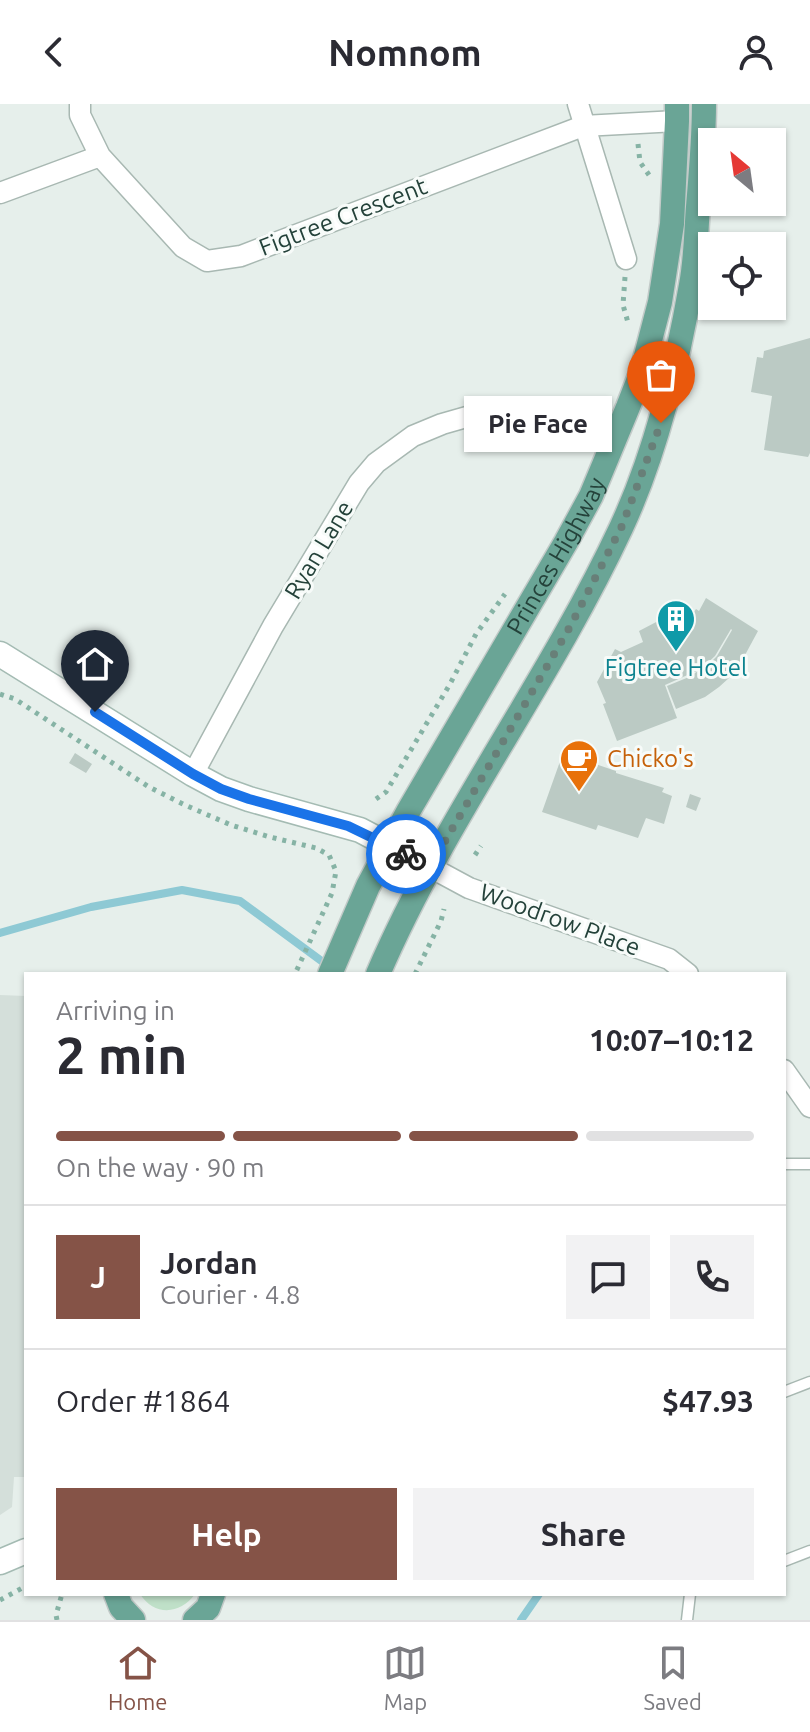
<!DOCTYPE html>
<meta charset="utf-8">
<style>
body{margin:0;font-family:Ubuntu,sans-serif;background:#f2f2f3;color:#2b2b33;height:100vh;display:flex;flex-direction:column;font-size:30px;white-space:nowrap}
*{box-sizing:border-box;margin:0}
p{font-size:26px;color:#7c7c81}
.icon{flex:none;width:44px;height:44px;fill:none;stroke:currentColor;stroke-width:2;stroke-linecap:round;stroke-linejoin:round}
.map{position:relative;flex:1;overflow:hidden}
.drawer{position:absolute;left:24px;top:868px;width:762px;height:624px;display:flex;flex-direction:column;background:#fff;border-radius:0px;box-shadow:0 2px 6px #0004}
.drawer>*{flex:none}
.needle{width:52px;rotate:331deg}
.tools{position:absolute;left:698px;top:24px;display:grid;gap:16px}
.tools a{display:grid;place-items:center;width:88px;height:88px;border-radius:0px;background:#fff;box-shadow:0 2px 6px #0004;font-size:40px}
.pin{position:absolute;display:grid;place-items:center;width:68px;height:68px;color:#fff;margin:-82px -34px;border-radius:50% 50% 50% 0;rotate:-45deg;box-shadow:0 0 8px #0007}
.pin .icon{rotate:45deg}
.courier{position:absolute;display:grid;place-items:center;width:80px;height:80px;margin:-40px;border:6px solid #1a73e8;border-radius:50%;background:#fff;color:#222;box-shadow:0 2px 10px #0007}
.bubble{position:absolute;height:56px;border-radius:0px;background:#fff;box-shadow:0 2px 6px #0004;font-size:26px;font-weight:700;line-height:56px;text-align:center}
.headline em{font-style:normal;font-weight:700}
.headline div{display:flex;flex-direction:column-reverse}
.headline{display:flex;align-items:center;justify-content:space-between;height:136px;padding:0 32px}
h1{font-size:52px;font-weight:700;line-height:60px}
.bar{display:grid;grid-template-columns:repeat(4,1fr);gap:12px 8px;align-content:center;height:96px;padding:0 32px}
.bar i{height:10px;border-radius:6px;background:#e1e1e2}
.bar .on{background:#855347}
.bar p{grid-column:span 4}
.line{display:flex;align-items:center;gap:20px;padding:0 32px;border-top:2px solid #e1e1e2}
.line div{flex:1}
.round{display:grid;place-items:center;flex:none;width:84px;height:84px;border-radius:0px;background:#f2f2f3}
.primary-button{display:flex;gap:16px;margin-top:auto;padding:16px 32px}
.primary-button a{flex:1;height:92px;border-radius:0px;background:#855347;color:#fff;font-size:32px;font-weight:700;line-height:92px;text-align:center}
.primary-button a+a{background:#f2f2f3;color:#2b2b33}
header{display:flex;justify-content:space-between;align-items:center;height:104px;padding:0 32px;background:#fff;font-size:36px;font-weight:700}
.dock{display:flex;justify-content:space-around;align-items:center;height:112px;border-top:2px solid #e1e1e2;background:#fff;font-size:22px;color:#7c7c81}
.dock a{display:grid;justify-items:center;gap:4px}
.dock .on{color:#855347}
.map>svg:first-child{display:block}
</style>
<header><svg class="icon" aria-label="back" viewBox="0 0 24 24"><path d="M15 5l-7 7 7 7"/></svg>Nomnom<svg class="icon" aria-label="person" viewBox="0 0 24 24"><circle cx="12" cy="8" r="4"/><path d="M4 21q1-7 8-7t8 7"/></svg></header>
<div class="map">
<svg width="810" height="1516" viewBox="0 0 810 1516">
<rect width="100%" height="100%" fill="#e6efeb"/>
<path fill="#d4dfda" d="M0 891 26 892V1373H14L12 1403 0 1411Z"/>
<path fill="#bfe0c8" d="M140 1490H195C180 1511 154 1512 140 1490Z"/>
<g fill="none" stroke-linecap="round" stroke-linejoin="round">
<path stroke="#8ec9d4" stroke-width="8" d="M0 829 91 803 182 786 240 797 331 864
M521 1516 539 1490"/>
</g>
<path fill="#bbcac4" d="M810 234V349L808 353 764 346 772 292 751 288 757 253 763 254 764 247Z
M706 494 758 527 745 551 729 574 719 583 705 593 676 605 667 582 689 573 710 559 717 552 732 526 731 525 715 552 701 565 665 581 677 614 617 637 603 600 606 599 597 578 615 545 621 548 643 538 639 527 660 516 675 498 694 508 696 505 699 507Z
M75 649 92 660 86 669 69 659Z
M563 649 616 667V669L664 684 662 688 672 692 664 720 646 714 638 734 598 721 596 726 542 708Z
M690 690 701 694 696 707 686 703Z"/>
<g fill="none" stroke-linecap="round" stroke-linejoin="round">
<g stroke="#a8b8b2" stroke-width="13">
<path id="lane" d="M784 1060H810
M784 1288 810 1278
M784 1457 810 1447
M687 1516 690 1490"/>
</g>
<g stroke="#a8b8b2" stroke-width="23">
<path id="street" d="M80 0V11L100 52 183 143 207 157 241 152 583 22 677 17
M578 0 626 155
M0 89 100 52
M193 670 273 522 359 379 376 359 413 332 442 320 484 308 516 307
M430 763 469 784 669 855 688 870
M784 966 810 1003"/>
</g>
<g stroke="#a4bbb3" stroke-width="27">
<path id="secondary" d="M0 550 193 670 221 685 249 695 360 726 430 763
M0 1458 26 1447"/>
</g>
<g stroke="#c2cac8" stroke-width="27">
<g id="primary">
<path id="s1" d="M330 870 368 782 409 706 566 438 591 392 628 303 642 267 660 198 672 120 677 17V0"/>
<path d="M378 870C445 714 549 578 621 424 656 349 677 262 691 181 696 155 696 128 698 103 701 68 704 34 704 0"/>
<path d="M116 1490 121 1503 133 1516"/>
<path d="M195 1516 208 1504 213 1490"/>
</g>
</g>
<path stroke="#86b3a5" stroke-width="5" stroke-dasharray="4 6" stroke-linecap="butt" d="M638 40 640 58 649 71
M625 173 623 201 629 222
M0 590 15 595 149 683 185 701 231 721 270 733 316 744 329 751 336 767 332 789 295 870
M376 695 386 688 450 580 476 530 505 490
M475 751 481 742
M415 870 441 817 444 805
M0 1496 26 1482
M57 1516 56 1511 62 1490"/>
<use href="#lane" stroke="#fff" stroke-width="10"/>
<use href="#street" stroke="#fff" stroke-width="20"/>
<use href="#secondary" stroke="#fff" stroke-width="24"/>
<use href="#primary" stroke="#6aa596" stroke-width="24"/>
</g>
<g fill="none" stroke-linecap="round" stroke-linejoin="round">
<path stroke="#687f78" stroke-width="8" stroke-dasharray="0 14.4" d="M406 750 430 763 571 521 622 422 661 319"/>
<path stroke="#1a73e8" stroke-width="10" d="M95 608 193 670 221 685 249 695 348 722 406 750"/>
</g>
<defs>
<g id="building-pin" transform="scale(2)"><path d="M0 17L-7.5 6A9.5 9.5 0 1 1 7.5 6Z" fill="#0f9aa8" stroke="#f7fbf9"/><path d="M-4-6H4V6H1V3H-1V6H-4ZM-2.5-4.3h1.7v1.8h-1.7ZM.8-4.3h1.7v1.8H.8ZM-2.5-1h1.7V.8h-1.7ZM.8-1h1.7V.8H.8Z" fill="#fff"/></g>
<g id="cafe-pin" transform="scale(2)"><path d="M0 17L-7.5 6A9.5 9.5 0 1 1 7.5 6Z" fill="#e8710a" stroke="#f7fbf9"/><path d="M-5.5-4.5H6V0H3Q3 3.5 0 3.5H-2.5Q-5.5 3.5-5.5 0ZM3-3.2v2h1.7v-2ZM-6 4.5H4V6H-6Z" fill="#fff"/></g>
</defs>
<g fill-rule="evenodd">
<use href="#building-pin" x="676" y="515"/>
<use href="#cafe-pin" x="579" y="655"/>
</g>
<g text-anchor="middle" stroke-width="6" stroke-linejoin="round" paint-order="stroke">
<g font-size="24" fill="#24423a" stroke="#f7fbf9">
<text transform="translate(343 113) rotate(-21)" y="8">Figtree Crescent</text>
<text transform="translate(319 446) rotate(-59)" y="8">Ryan Lane</text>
<text dy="8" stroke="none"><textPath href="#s1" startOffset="476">Princes Highway</textPath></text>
<text transform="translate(560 816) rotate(20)" y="8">Woodrow Place</text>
</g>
<g font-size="24" fill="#0d838f" stroke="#f7fbf9">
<text x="676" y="572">Figtree Hotel</text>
</g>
<g font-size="24" fill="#c56008" stroke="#f7fbf9" text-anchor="start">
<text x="607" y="663">Chicko's</text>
</g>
</g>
</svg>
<div class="tools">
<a><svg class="needle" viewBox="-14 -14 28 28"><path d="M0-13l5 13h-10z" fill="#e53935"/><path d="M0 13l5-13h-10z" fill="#7c7c81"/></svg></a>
<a><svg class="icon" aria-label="locate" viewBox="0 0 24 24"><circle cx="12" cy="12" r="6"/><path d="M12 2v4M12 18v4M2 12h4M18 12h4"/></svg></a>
</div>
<div class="pin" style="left:661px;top:319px;background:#ea580c"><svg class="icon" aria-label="bag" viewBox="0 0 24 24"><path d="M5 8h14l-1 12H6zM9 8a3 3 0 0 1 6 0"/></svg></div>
<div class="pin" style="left:95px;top:608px;background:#1f2937"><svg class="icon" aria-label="home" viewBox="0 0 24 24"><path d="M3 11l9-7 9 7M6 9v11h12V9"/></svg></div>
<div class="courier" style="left:406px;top:750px"><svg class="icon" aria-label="bike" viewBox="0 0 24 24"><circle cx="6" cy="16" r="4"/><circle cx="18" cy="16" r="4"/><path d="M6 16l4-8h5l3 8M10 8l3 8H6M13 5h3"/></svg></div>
<div class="bubble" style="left:464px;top:292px;width:148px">Pie Face</div>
<section class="drawer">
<div class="headline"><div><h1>2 min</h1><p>Arriving in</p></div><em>10:07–10:12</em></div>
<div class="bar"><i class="on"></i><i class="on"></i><i class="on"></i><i></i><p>On the way · 90 m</p></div>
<div class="line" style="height:144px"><b class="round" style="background:#855347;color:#fff">J</b><div><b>Jordan</b><p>Courier · 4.8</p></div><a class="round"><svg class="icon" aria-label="chat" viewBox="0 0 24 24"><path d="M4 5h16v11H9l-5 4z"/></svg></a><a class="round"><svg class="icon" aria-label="phone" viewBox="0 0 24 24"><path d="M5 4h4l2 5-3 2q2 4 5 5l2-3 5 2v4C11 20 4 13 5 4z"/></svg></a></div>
<div class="line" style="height:104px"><div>Order #1864</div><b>$47.93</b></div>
<div class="primary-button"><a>Help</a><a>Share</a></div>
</section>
</div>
<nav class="dock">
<a class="on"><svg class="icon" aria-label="home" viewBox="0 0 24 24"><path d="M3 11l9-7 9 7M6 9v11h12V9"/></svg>Home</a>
<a><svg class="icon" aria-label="map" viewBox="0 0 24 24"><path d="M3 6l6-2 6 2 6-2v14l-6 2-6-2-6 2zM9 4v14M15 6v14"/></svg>Map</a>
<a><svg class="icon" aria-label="saved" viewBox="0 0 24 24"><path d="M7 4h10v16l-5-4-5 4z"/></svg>Saved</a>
</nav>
